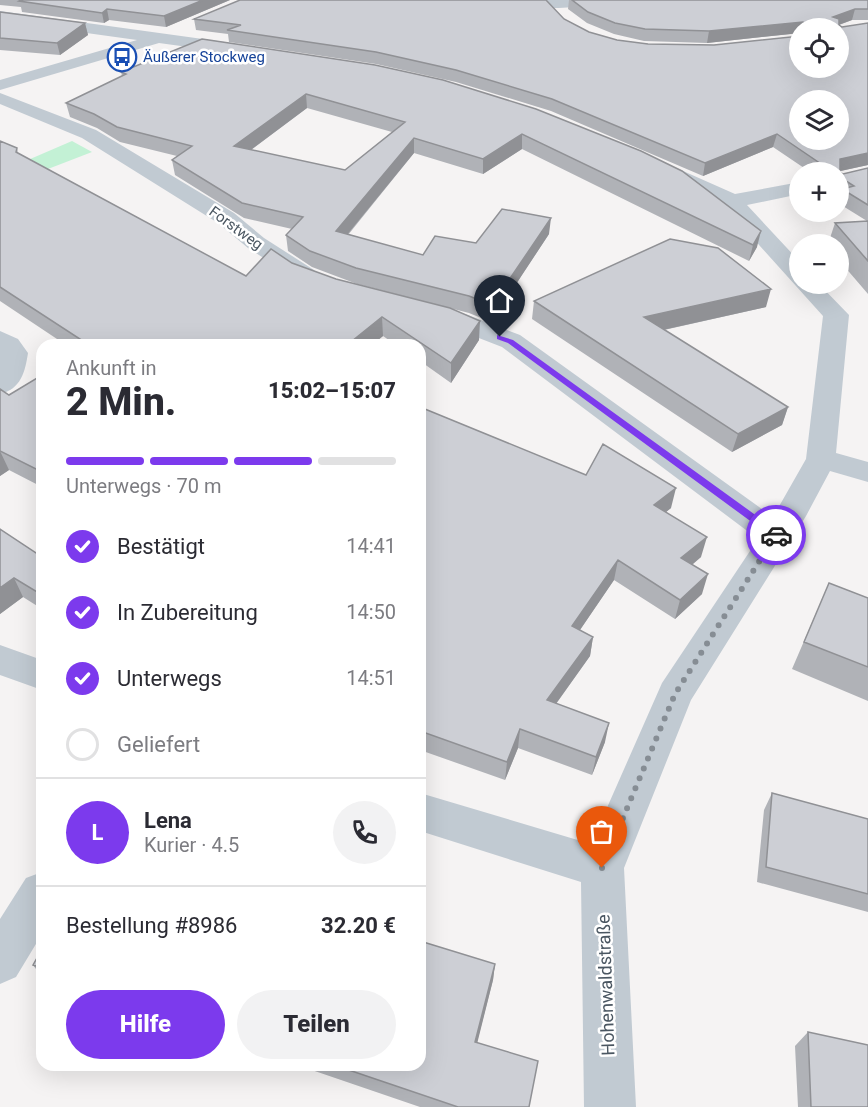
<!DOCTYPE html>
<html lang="de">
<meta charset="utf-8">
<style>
body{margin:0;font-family:Roboto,sans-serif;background:#f2f2f3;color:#2b2b33;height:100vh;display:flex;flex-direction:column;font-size:22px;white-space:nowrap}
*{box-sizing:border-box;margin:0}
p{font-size:20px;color:#7c7c81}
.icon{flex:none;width:33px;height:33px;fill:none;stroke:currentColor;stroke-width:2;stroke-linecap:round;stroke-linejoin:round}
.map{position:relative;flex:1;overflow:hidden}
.side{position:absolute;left:36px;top:339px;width:390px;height:732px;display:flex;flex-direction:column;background:#fff;border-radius:18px;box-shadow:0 6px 24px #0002}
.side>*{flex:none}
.fabs{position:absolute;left:789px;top:18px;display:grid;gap:12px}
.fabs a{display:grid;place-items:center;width:60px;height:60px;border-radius:50%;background:#fff;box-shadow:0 6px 24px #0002;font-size:30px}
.pin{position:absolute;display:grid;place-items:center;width:51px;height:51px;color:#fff;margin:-62px -26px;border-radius:50% 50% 50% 0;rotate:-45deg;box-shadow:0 0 6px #0007}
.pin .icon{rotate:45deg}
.courier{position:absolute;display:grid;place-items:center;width:60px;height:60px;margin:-30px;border:4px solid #7c3aed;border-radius:50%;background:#fff;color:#222;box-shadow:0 2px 8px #0007}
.head em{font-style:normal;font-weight:800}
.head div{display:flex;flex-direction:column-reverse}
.head{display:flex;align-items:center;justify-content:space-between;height:102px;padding:0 30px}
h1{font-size:39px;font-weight:800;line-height:45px}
.bar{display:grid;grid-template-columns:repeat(4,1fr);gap:9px 6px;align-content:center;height:72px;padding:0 30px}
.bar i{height:8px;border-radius:4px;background:#e1e1e2}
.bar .active{background:#7c3aed}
.bar p{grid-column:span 4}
.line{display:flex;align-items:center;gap:15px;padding:0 30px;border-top:2px solid #e1e1e2}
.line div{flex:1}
.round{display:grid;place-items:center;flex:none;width:63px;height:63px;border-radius:32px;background:#f2f2f3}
ol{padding:0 30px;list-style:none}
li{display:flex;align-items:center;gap:18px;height:66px}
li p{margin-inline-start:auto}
li .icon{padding:6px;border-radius:50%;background:#7c3aed;color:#fff;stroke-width:4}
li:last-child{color:#7c7c81}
li i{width:33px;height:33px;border:3px solid #e1e1e2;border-radius:50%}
.cta{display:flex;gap:12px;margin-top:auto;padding:12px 30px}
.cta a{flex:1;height:69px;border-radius:36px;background:#7c3aed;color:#fff;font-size:24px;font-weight:800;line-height:69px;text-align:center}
.cta a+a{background:#f2f2f3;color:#2b2b33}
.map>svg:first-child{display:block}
</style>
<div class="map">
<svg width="868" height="1107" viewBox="0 0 868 1107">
<rect width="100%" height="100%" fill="#f5f3f3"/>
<path fill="#c3f1d5" d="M72 141 92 152 35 174 0 172Z"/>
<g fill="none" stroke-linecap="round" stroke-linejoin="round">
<path fill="#c1cad2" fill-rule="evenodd" d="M493 0H598C588 11 503 11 493 0Z
M0 11 239 44 247 49 239 54 159 43 0 90V80L137 40 0 21Z
M0 93 96 130 234 213 264 238 314 270 318 275 314 280 306 282 298 280 248 248 218 223 82 138 0 104Z
M665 163 735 194 800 182V194L747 205 800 262V284H819L849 315 836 453 868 462V482L830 471 806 516 691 700 624 868 636 1107H584L581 882 420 831V793L591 844 662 683 758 539 502 347 430 319 426 314 430 309 439 306 468 315 520 335 773 517 806 459 823 316 724 206 658 173 655 169 658 165Z
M0 331 18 339 28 353C25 372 21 389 0 394Z
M0 645 42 660V690L0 675Z
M42 872V934L16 977 0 984V919L26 878Z"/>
</g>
<path fill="#b0b2b7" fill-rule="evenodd" d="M0 0H230L166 27 109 20 104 23 22 12 21 7 0 5Z
M569 0H868V20H852L839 25 842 27 868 23V165L840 171V172L843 174 868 168V294L838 259V244H828L835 223 867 221 838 203 840 193 838 192V172H810L773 147 703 176 551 111 456 82 376 64 229 42 228 34 196 30 194 19H564L589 32 617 40 648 44 714 45 800 36 838 28H800V33L707 43 644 41 614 34 587 23 568 9Z
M0 12 85 23 88 35 60 55 0 50Z
M121 72 443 80 757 247 749 261 522 149 483 174 414 153 348 235 423 255 476 243 549 234 491 322 469 313 357 284 312 267 288 251 286 235 292 229 244 218 175 175 172 160 177 156 120 142 97 128 70 117 66 103 122 76ZM307 108 392 132 345 170 251 150Z
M0 141 17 148 18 153 246 276 292 263 479 340 451 383 420 361V345H396L383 336 372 345H66L0 301Z
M534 301 766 307 664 330 788 407 782 425 732 452 532 319Z
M42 375V487L9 470 0 476V389L9 395Z
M420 407 586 475 671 508 666 512 701 557 692 565 702 594 675 619 614 580 580 630 593 637 590 656 556 704 605 742 592 775 518 748 505 780 420 750Z
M0 529 42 557V609L23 597 0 614Z
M829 583 868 598V701L792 669Z
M772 793 868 819V912L757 882 764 810Z
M42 949V977L33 965Z
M495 964 493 980 477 1042 529 1107H420L303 1067 302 1065H420Z
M808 1032 868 1107H798L795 1046Z"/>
<path fill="#909195" d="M203 0H230L166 27 164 16Z
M107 9 109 20 104 23 102 13Z
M855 9 852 20 830 28 833 17Z
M803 22 801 28H800V33L707 43 709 31Z
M85 23 88 35 60 55 57 43Z
M306 94 307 108 236 161 234 146Z
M522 134V149L483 174V159Z
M777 134 773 147 703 176 705 163Z
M414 138V153L337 247 336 231Z
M868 153V165L836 172 840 159Z
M551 218 549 234 491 322 492 305Z
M761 231 757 247 749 261 753 245Z
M771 289 766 307 640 335 644 317Z
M382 317 383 336 372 345H347Z
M480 321 479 340 451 383V363Z
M788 407 782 425 732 452 738 434Z
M0 451 9 470 0 476Z
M676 488 671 508 650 525 654 505Z
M707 537 701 557 676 578 681 558Z
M618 560 614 580 569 646 572 626Z
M708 574 702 594 675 619 680 600Z
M14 578 23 597 0 614V588Z
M593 637 590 656 545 719 547 700Z
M609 723 605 742 592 775 596 757Z
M520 729 518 748 505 780 507 762Z
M495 964 493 980 474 1056 475 1042Z"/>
<path fill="#cdcfd5" stroke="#909195" stroke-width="1.5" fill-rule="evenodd" d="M21 0H203L164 16 107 9 102 13 19 1Z
M240 0H546L564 19 589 32 617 40 648 44 714 45 800 36V68H838V28H805V24L803 22 709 31 645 29 615 23 588 12 572 0H868V9H855L833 17 839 19V25L842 27 868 23V153L840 159V172L843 174 868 168V205L842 189 854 186 838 176V172H833L777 134 705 163 552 99 456 70 376 52 227 30 241 25 194 19ZM800 100H838V140H800Z
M0 12 85 23 57 43 0 38Z
M202 39 375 65 443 80 536 109 641 151 682 171 761 231 753 245 522 134 483 159 414 138 336 231 423 255 435 236 476 243 502 209 551 218 492 305 469 296 356 268 310 251 286 235 303 217 242 203 172 160 192 146 117 127 94 114 66 103 126 74 121 72ZM306 94 405 122 345 170 234 146Z
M0 141 17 148 16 152 246 276 271 249 292 263 336 279 450 308 480 321 451 363 382 317 347 345H89L0 287Z
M868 221V261L835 223Z
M670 239 718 248 771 289 644 317 788 407 738 434 534 301Z
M42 375V472L0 451V389L9 395Z
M420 407 586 475 603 444 676 488 654 505 707 537 681 558 708 574 680 600 618 560 572 626 593 637 547 700 609 723 596 757 520 729 507 762 420 731Z
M0 529 42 557V595L14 578 0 588Z
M829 583 868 598V667L804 642Z
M772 793 868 819V894L766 867Z
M420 941 495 964 475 1042 538 1061 529 1107H458L334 1065H420Z
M42 949V968L33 965Z
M808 1032 868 1045V1107H811Z"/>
<path fill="#7c3aed" d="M497 335 513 340 779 532V537H772L508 343 497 339Z"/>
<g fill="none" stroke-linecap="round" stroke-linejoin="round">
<path stroke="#868d94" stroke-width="6" stroke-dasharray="0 10.8" d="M602 868 675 694 776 535"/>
</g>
<defs>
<g id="bus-ring" transform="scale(1.5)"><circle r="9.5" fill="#fff" stroke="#1a4fb4" stroke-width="1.5"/><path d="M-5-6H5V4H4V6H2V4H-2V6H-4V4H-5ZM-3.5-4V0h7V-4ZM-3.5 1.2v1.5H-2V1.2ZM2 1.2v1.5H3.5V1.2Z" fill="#1a4fb4"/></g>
</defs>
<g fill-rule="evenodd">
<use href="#bus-ring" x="122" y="57"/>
</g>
<g text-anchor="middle" stroke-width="5" stroke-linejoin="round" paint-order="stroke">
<g font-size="15" fill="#164399" stroke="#fff" text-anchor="start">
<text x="143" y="62">Äußerer Stockweg</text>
</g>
<g font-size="15" fill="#4a5661" stroke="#fff">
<text transform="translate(236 228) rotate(36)" y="5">Forstweg</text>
</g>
<g font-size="18" fill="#4a5661" stroke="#fff">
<text transform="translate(606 985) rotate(-92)" y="6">Hohenwaldstraße</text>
</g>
</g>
</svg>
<div class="fabs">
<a><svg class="icon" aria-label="locate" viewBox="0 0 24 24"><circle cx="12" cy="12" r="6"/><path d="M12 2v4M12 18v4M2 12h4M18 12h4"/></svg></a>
<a><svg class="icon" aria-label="layers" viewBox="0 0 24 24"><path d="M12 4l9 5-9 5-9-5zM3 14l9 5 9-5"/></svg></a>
<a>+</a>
<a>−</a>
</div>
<div class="pin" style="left:602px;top:868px;background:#ea580c"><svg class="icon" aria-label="bag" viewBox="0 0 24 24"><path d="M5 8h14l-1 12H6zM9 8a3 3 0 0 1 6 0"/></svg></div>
<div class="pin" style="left:500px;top:337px;background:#1f2937"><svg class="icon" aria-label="home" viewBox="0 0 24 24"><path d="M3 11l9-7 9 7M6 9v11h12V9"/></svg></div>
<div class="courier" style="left:776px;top:535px"><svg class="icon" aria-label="car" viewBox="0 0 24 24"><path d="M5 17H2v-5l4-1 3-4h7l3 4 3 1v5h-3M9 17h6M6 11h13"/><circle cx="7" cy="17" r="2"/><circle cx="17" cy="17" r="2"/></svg></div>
<section class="side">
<div class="head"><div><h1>2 Min.</h1><p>Ankunft in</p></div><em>15:02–15:07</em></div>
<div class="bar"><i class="active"></i><i class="active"></i><i class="active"></i><i></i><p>Unterwegs · 70 m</p></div>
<ol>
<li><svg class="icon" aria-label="check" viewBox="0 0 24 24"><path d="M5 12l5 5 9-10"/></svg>Bestätigt<p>14:41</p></li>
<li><svg class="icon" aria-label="check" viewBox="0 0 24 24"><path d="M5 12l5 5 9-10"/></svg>In Zubereitung<p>14:50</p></li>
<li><svg class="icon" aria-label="check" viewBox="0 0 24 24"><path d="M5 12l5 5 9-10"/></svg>Unterwegs<p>14:51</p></li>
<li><i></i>Geliefert</li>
</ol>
<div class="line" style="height:108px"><b class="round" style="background:#7c3aed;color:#fff">L</b><div><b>Lena</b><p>Kurier · 4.5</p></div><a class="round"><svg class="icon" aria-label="phone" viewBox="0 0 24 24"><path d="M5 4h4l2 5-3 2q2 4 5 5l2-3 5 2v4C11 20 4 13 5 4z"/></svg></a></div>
<div class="line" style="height:78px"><div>Bestellung #8986</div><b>32.20 €</b></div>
<div class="cta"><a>Hilfe</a><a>Teilen</a></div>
</section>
</div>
